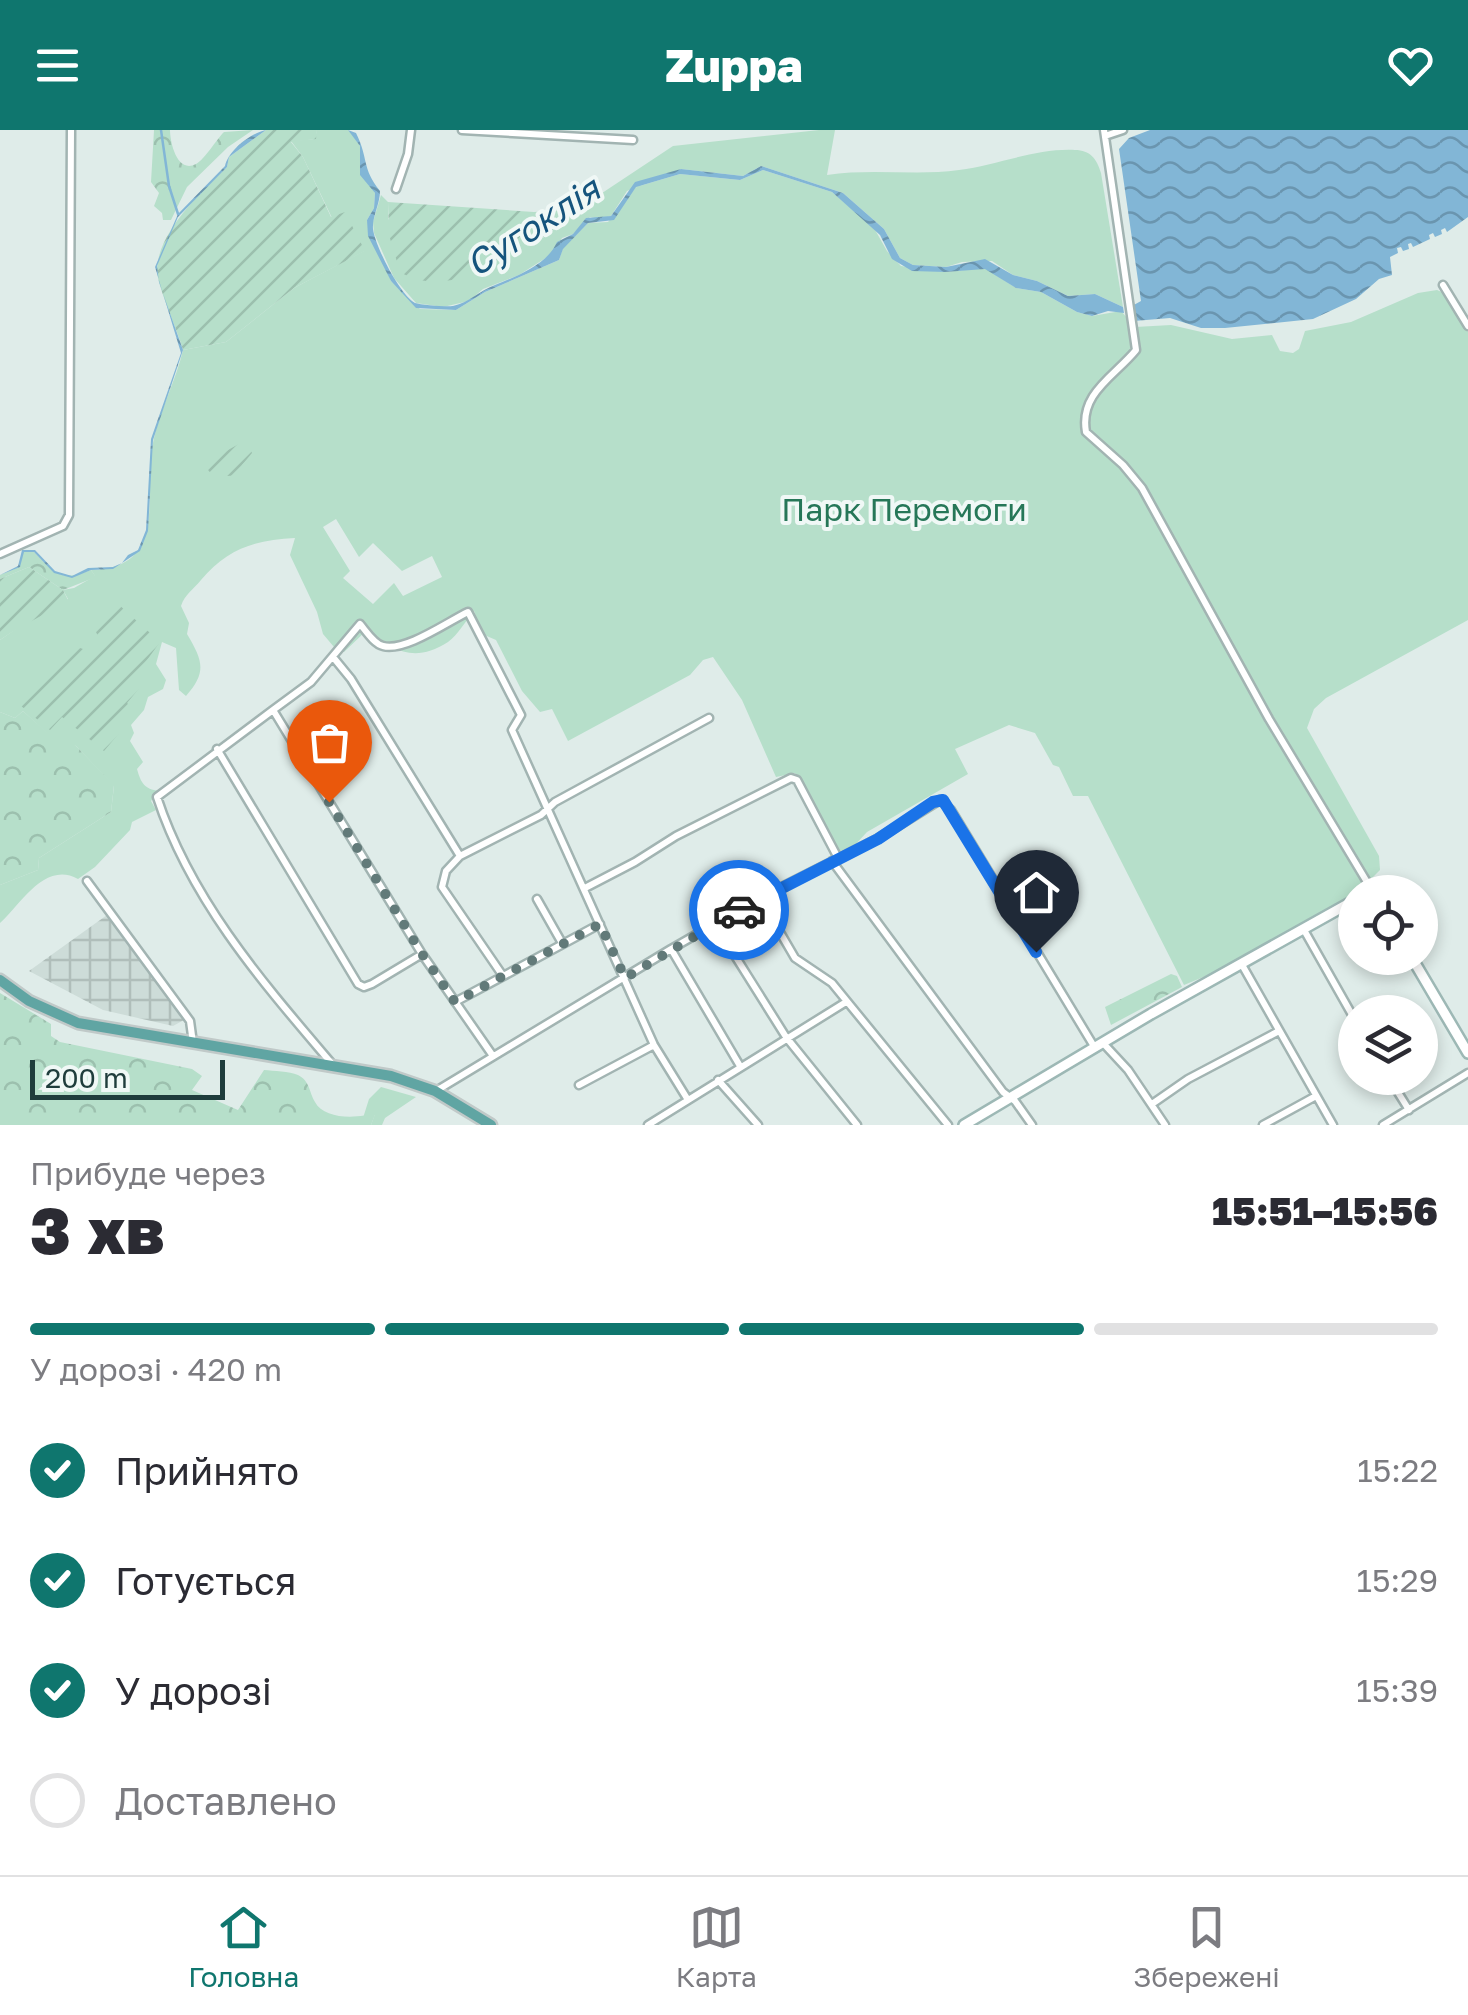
<!DOCTYPE html>
<html lang="uk">
<meta charset="utf-8">
<style>
body{margin:0;font-family:"Golos Text",sans-serif;background:#f2f2f3;color:#2b2b33;height:100vh;display:flex;flex-direction:column;font-size:38px;white-space:nowrap}
*{box-sizing:border-box;margin:0}
p{font-size:32px;color:#7c7c81}
.icon{flex:none;width:55px;height:55px;fill:none;stroke:currentColor;stroke-width:2;stroke-linecap:round;stroke-linejoin:round}
.map{position:relative;height:995px;overflow:hidden}
.sheet{display:flex;flex-direction:column;background:#fff;flex:1}
.sheet>*{flex:none}
.fabs{position:absolute;left:1338px;top:745px;display:grid;gap:20px}
.fabs a{display:grid;place-items:center;width:100px;height:100px;border-radius:50%;background:#fff;box-shadow:0 5px 15px #0003;font-size:50px}
.scale{position:absolute;left:30px;bottom:25px;width:195px;box-sizing:border-box;padding-left:10px;border:5px solid #1f3d3c;border-top:0;font-size:28px;line-height:35px;white-space:nowrap;color:#1f3d3c;-webkit-text-stroke:8px #f0f8f6;paint-order:stroke}
.pin{position:absolute;display:grid;place-items:center;width:85px;height:85px;color:#fff;margin:-102px -42px;border-radius:50% 50% 50% 0;rotate:-45deg;box-shadow:0 0 10px #0007}
.pin .icon{rotate:45deg}
.courier{position:absolute;display:grid;place-items:center;width:100px;height:100px;margin:-50px;border:8px solid #1a73e8;border-radius:50%;background:#fff;color:#222;box-shadow:0 2px 12px #0007}
.headline em{font-style:normal;font-weight:800}
.headline div{display:flex;flex-direction:column-reverse}
.headline{display:flex;align-items:center;justify-content:space-between;height:170px;padding:0 30px}
h1{font-size:65px;font-weight:800;line-height:75px}
.bar{display:grid;grid-template-columns:repeat(4,1fr);gap:15px 10px;align-content:center;height:120px;padding:0 30px}
.bar i{height:12px;border-radius:8px;background:#e1e1e2}
.bar .selected{background:#0f766e}
.bar p{grid-column:span 4}
ol{padding:0 30px;list-style:none}
li{display:flex;align-items:center;gap:30px;height:110px}
li p{margin-inline-start:auto}
li .icon{padding:10px;border-radius:50%;background:#0f766e;color:#fff;stroke-width:4}
li:last-child{color:#7c7c81}
li i{width:55px;height:55px;border:5px solid #e1e1e2;border-radius:50%}
header{display:flex;justify-content:space-between;align-items:center;height:130px;padding:0 30px;background:#0f766e;color:#fff;font-size:45px;font-weight:800}
.dock{display:flex;justify-content:space-around;align-items:center;height:140px;border-top:2px solid #e1e1e2;background:#fff;font-size:28px;color:#7c7c81}
.dock a{display:grid;justify-items:center;gap:5px}
.dock .selected{color:#0f766e}
.map>svg:first-child{display:block}
</style>
<header><svg class="icon" aria-label="menu" viewBox="0 0 24 24"><path d="M4 6h16M4 12h16M4 18h16"/></svg>Zuppa<svg class="icon" aria-label="heart" viewBox="0 0 24 24"><path d="M12 20l-8-8c-3-5 5-10 8-4 3-6 11-1 8 4z"/></svg></header>
<div class="map">
<svg width="1468" height="995" viewBox="0 0 1468 995">
<defs>
<pattern id="industrial-grid" width="8" height="8" patternUnits="userSpaceOnUse" patternTransform="scale(2.5)"><rect width="8" height="8" fill="#cddcd8"/><path d="M0 4h8M4 0v8" fill="none" stroke="#b0beba"/></pattern>
<pattern id="forest-crowns" width="20" height="18" patternUnits="userSpaceOnUse" patternTransform="scale(2.5)"><rect width="20" height="18" fill="#b6dfca"/><path d="M2 6a3 3 0 1 1 6 0M12 15a3 3 0 1 1 6 0" fill="none" stroke="#9cc0ae"/></pattern>
<pattern id="garden-furrows" width="10" height="10" patternUnits="userSpaceOnUse" patternTransform="scale(2.5)"><rect width="10" height="10" fill="#b6dfca"/><path d="M-1 1l2-2M0 10L10 0M9 11l2-2" fill="none" stroke="#9cc0ae"/></pattern>
<pattern id="water-waves" width="16" height="10" patternUnits="userSpaceOnUse" patternTransform="scale(2.5)"><rect width="16" height="10" fill="#82b6d6"/><path d="M0 5q4-4 8 0t8 0" fill="none" stroke="#6a95af"/></pattern>
</defs>
<rect width="100%" height="100%" fill="#dfece9"/>
<path fill="url(#industrial-grid)" d="M107 785 184 890 173 896 103 880 29 841Z"/>
<path fill="#b6dfca" fill-rule="evenodd" d="M317 0H348L354 5 360 16V38L375 63 374 78 367 90 391 151 420 179 456 180 485 162 559 130 563 118 588 93 608 92 636 57 680 44 740 50 763 40 832 62 874 98 887 121 901 136 945 142 985 138 1016 158 1041 162 1077 182 1092 186 1121 181 1135 197 1171 195 1232 209 1272 205 1280 221 1293 223 1299 219 1305 201 1351 192 1418 163 1437 160 1444 163 1468 202V490L1326 568 1314 579 1307 598 1379 726 1380 740 1360 760 1225 838 1184 855 1088 666H1073L1059 637 1053 635 1035 603 1009 595 955 619 968 644 867 702 854 716 840 721 795 643 776 647 742 570 713 527 703 530 690 545 568 611 552 579 540 582 522 561 496 510 482 504 474 481C466 490 458 505 448 512 415 533 394 522 368 499L344 522 334 517 323 504 317 482 290 425 295 408C254 410 227 419 201 450 193 460 185 464 181 476L189 493 187 504C203 531 207 542 186 566L179 560 176 518 162 512 156 534 166 550 163 559 148 567 144 580 131 595 134 603 130 611 143 632 137 639C141 653 144 659 159 661L151 671 156 680 132 692 130 700 95 737 78 749C44 730 19 777 0 793V755L38 740 39 728 111 682 114 656 76 616 50 606 23 581 15 588 0 582V510L36 485 68 469 63 460 74 458 95 446 91 440C172 438 141 361 154 308 161 278 176 250 183 220L226 212 294 158 364 121 332 88 303 27 291 11 315 9ZM336 389 359 427 373 413 402 441 432 426 442 447 403 466 394 453 373 474 343 448 350 441 323 397Z
M819 0H835L827 45C871 38 916 46 959 40 997 35 1037 18 1075 20 1090 20 1097 29 1101 43L1123 177 1095 164 1068 166 1037 151 1013 145 992 131 962 132 946 137 913 135 900 128 884 99 843 63 761 36 743 46 681 39 627 61 611 86 600 89 590 87 573 104 562 108 552 124 519 145 483 159 469 171 443 177 416 173 394 148 374 103 373 92 381 65 388 72V89L477 144 546 106 578 79 673 16Z
M381 957 416 967 385 988 382 995H371L375 984 363 988 369 969Z"/>
<path fill="url(#forest-crowns)" d="M154 0H170C170 12 177 44 196 34 205 29 216 10 224 2L253 0 228 17 187 57 171 90H163L162 83 154 76 159 63 151 52Z
M23 422H34C55 444 61 452 91 440L96 447 63 460 29 437 0 449V445L19 437Z
M23 581 50 605 59 604 76 616 114 655 111 682 39 728 38 740 0 755V582L15 588Z
M1171 844 1177 846 1182 857 1111 895 1105 877Z
M0 863 51 894V906L60 912 192 939 202 946 192 960 238 980 264 940C274 941 289 941 298 945 310 951 309 962 315 972 324 990 360 989 376 982L371 995H0Z"/>
<path fill="url(#garden-furrows)" d="M266 0H317L316 9 291 12 303 27 331 87 345 82 365 121 294 158 226 212 183 220C178 200 156 155 157 138 160 99 201 63 227 37L229 27Z
M388 72 534 82 578 79C539 114 453 175 400 142L389 105Z
M246 310 252 323 242 335 240 345 214 347 203 334Z
M29 437 63 460 68 470C45 485 23 494 0 510V449Z
M117 473 160 512 142 537 150 545 127 573 137 582 104 621 62 587 50 600 20 575 49 531 57 538 74 516 86 520 98 506 95 500Z"/>
<path fill="url(#water-waves)" d="M266 0 229 27 227 37 178 87 157 136 159 152 183 220 153 310 148 401 140 421 113 439 91 440 72 448 54 443 34 422H24L20 437 0 445 18 436 22 420H35L55 441 72 446 88 438 113 437 122 433 128 425 138 420 146 400 151 309 181 223 155 137 178 84 225 36C228 21 250 3 266 0Z
M348 0 356 3C369 29 361 37 380 61 380 74 372 87 373 99 375 116 400 165 415 173 421 175 447 177 453 176 470 172 479 161 495 155 517 146 547 135 557 112L573 104 586 88 611 86 635 52 681 39 743 46 761 36 843 63 884 99 900 128 913 135 946 137 985 129 1013 145 1037 151 1068 166 1095 164 1123 177 1124 183 1108 181 1092 186 1077 182 1041 162 1016 158 985 139 945 142 912 141 892 129 880 105 832 62 763 40 740 50 680 44 636 57 614 90 588 93 563 119 559 130 485 162 456 180 416 178 391 151 368 106 367 90 374 78 375 63 360 45V16Z
M1150 0H1468V87L1447 102 1445 98 1441 100 1442 104 1435 107 1433 103 1429 105 1430 109 1413 117 1411 113 1408 114 1409 119 1403 121 1401 117 1397 118 1398 123 1390 127 1392 145 1379 149 1356 169 1313 189 1225 198H1201L1170 188 1134 191 1132 176 1141 171 1119 19 1129 8Z"/>
<g fill="none" stroke-linecap="round" stroke-linejoin="round">
<path stroke="#82b6d6" stroke-width="2.5" d="M161 0 169 56 178 84"/>
<g stroke="#a2b4b2" stroke-width="11">
<path id="street" d="M462 0 633 10
M1104 0 1136 220C1115 246 1079 263 1086 302L1123 335 1142 358 1269 589 1373 762
M1105 6 1123 0
M396 59 408 24 411 0
M1443 155 1468 196
M0 424 63 396 69 385 71 0
M333 527 351 549 460 726 446 741 442 757 503 846
M273 580 311 552 360 494C366 501 374 514 383 516 405 522 447 492 468 482L521 585 512 600 654 915 688 970
M217 619 358 854 364 857 372 854 422 824
M460 726 541 685 555 672 709 588
M832 731 1003 962 1015 971 1032 995
M87 751 190 891 193 913
M585 758 635 732 676 706 791 648 797 650 838 728
M760 768 795 828 832 853 948 995
M537 769 562 813
M715 794 786 907 857 995
M1304 800 1355 890
M671 819 740 936
M1241 833 1333 995
M455 872 600 794
M1103 913 1128 940 1165 995
M333 935C264 854 191 771 157 667L273 580 422 824 493 926
M1389 948 1409 980
M718 950 758 995
M579 955 654 915
M436 961 671 819 760 768 877 709 940 670 951 680 1095 918
M1152 974 1188 949 1279 901
M648 995 846 872
M1263 995 1316 966
M1383 995 1468 943"/>
</g>
<g stroke="#9db8b5" stroke-width="14">
<path id="secondary" d="M1412 828 1468 923
M964 995 1151 884 1355 770"/>
</g>
<g stroke="#c0c9c8" stroke-width="15">
<path id="primary" d="M0 850 29 871 78 893 391 946 435 961 491 995"/>
</g>
<use href="#street" stroke="#fff" stroke-width="6"/>
<use href="#secondary" stroke="#fff" stroke-width="9"/>
<use href="#primary" stroke="#60a5a3" stroke-width="10"/>
</g>
<g fill="none" stroke-linecap="round" stroke-linejoin="round">
<path stroke="#627a79" stroke-width="10" stroke-dasharray="0 18" d="M329 672 422 824 455 872 600 794 625 848 739 780"/>
<path stroke="#1a73e8" stroke-width="12" d="M739 780 878 709 933 672 943 670 1036 822"/>
</g>
<g text-anchor="middle" stroke-width="8" stroke-linejoin="round" paint-order="stroke">
<g font-size="32" fill="#267758" stroke="#f0f8f6">
<text x="904" y="391">Парк Перемоги</text>
</g>
<g font-size="35" font-style="italic" fill="#15547d" stroke="#f0f8f6">
<text transform="translate(533 97) rotate(-33)" y="12">Сугоклія</text>
</g>
</g>
</svg>
<div class="fabs">
<a><svg class="icon" aria-label="locate" viewBox="0 0 24 24"><circle cx="12" cy="12" r="6"/><path d="M12 2v4M12 18v4M2 12h4M18 12h4"/></svg></a>
<a><svg class="icon" aria-label="layers" viewBox="0 0 24 24"><path d="M12 4l9 5-9 5-9-5zM3 14l9 5 9-5"/></svg></a>
</div>
<div class="scale">200 m</div>
<div class="pin" style="left:329px;top:672px;background:#ea580c"><svg class="icon" aria-label="bag" viewBox="0 0 24 24"><path d="M5 8h14l-1 12H6zM9 8a3 3 0 0 1 6 0"/></svg></div>
<div class="pin" style="left:1036px;top:822px;background:#1f2937"><svg class="icon" aria-label="home" viewBox="0 0 24 24"><path d="M3 11l9-7 9 7M6 9v11h12V9"/></svg></div>
<div class="courier" style="left:739px;top:780px"><svg class="icon" aria-label="car" viewBox="0 0 24 24"><path d="M5 17H2v-5l4-1 3-4h7l3 4 3 1v5h-3M9 17h6M6 11h13"/><circle cx="7" cy="17" r="2"/><circle cx="17" cy="17" r="2"/></svg></div>
</div>
<section class="sheet">
<div class="headline"><div><h1>3 хв</h1><p>Прибуде через</p></div><em>15:51–15:56</em></div>
<div class="bar"><i class="selected"></i><i class="selected"></i><i class="selected"></i><i></i><p>У дорозі · 420 m</p></div>
<ol>
<li><svg class="icon" aria-label="check" viewBox="0 0 24 24"><path d="M5 12l5 5 9-10"/></svg>Прийнято<p>15:22</p></li>
<li><svg class="icon" aria-label="check" viewBox="0 0 24 24"><path d="M5 12l5 5 9-10"/></svg>Готується<p>15:29</p></li>
<li><svg class="icon" aria-label="check" viewBox="0 0 24 24"><path d="M5 12l5 5 9-10"/></svg>У дорозі<p>15:39</p></li>
<li><i></i>Доставлено</li>
</ol>
</section>
<nav class="dock">
<a class="selected"><svg class="icon" aria-label="home" viewBox="0 0 24 24"><path d="M3 11l9-7 9 7M6 9v11h12V9"/></svg>Головна</a>
<a><svg class="icon" aria-label="map" viewBox="0 0 24 24"><path d="M3 6l6-2 6 2 6-2v14l-6 2-6-2-6 2zM9 4v14M15 6v14"/></svg>Карта</a>
<a><svg class="icon" aria-label="saved" viewBox="0 0 24 24"><path d="M7 4h10v16l-5-4-5 4z"/></svg>Збережені</a>
</nav>
